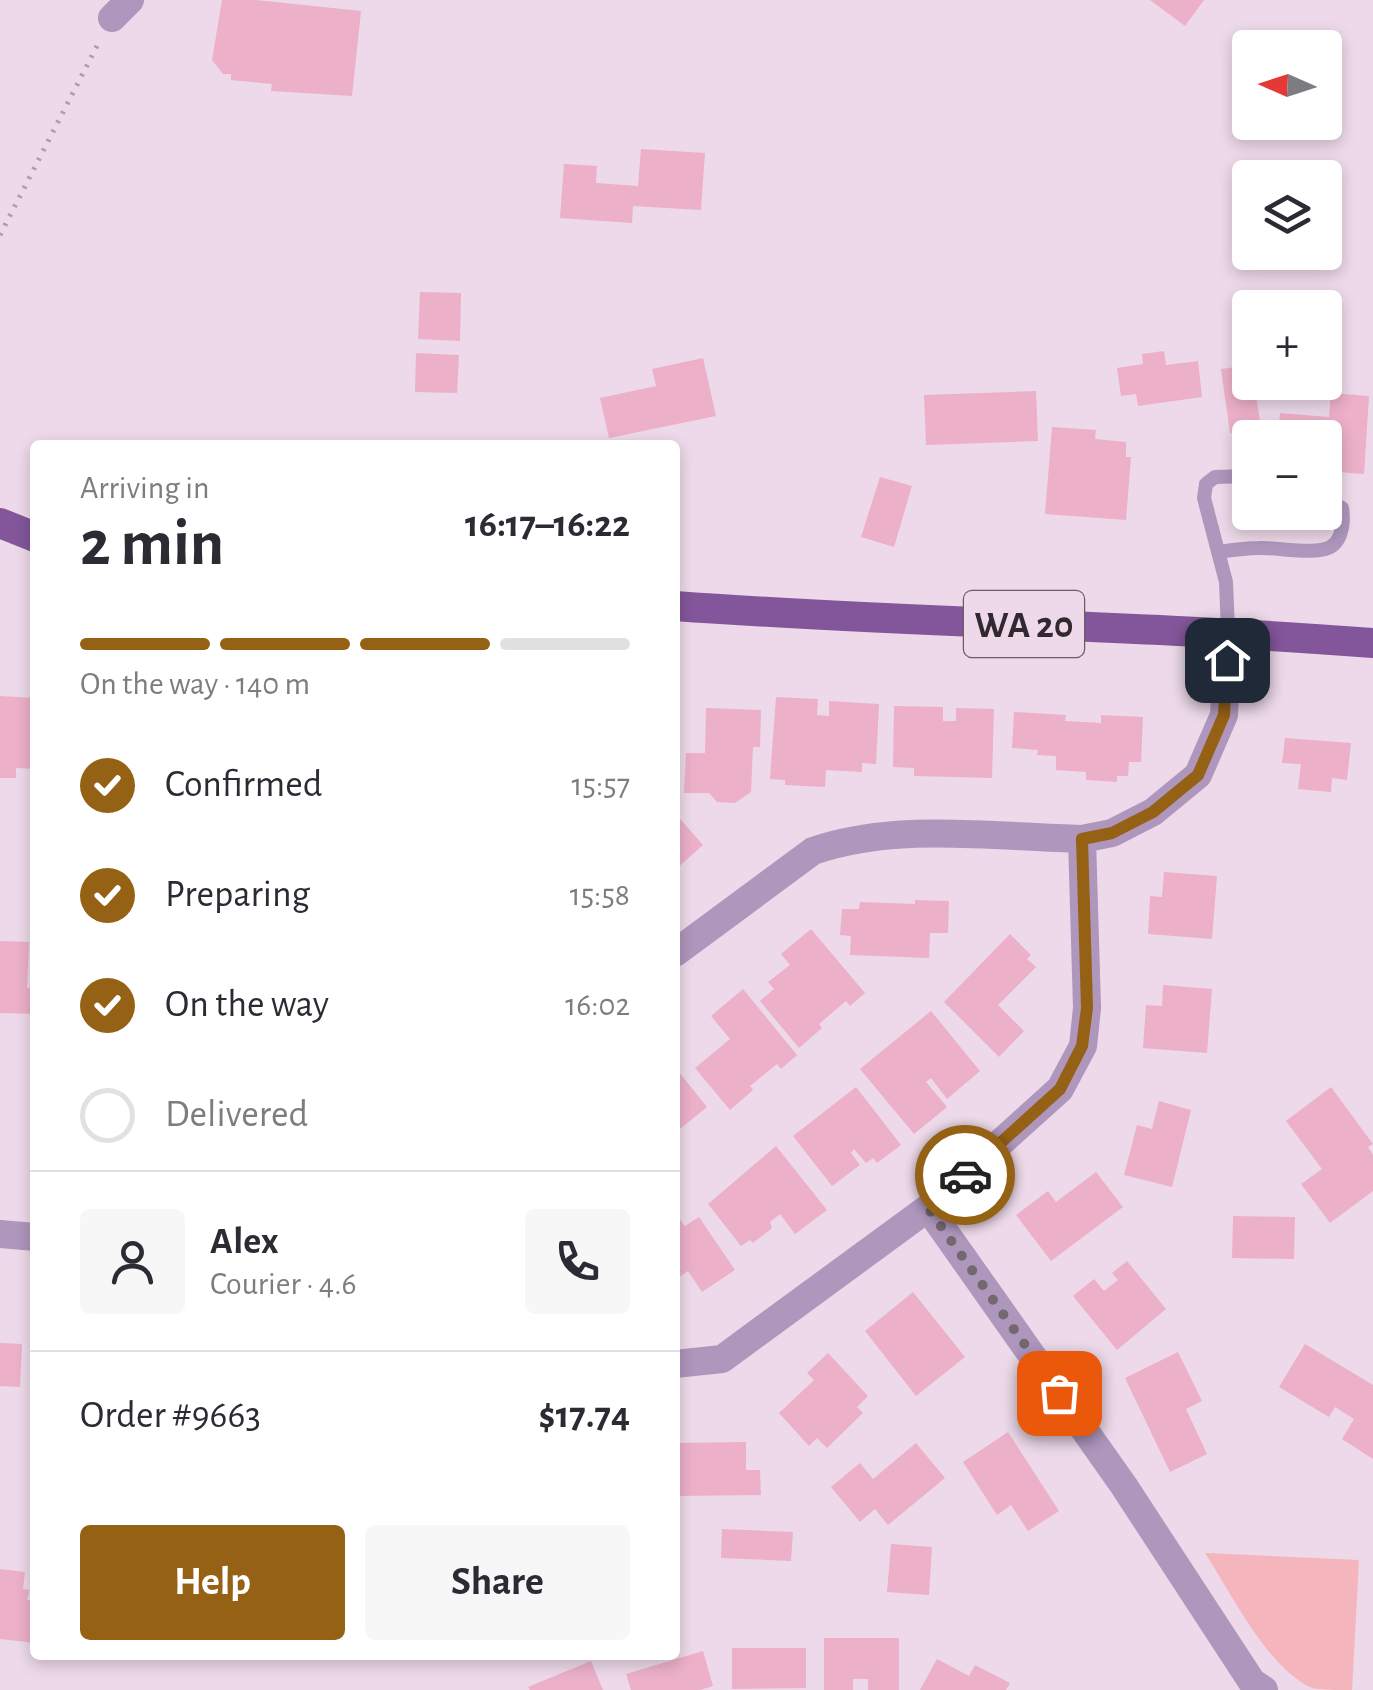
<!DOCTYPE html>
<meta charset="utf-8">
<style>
body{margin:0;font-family:"Alegreya Sans",sans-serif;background:#f7f7f7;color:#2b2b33;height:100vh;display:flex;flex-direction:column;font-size:38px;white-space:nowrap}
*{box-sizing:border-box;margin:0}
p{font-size:32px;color:#7c7c81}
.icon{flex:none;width:55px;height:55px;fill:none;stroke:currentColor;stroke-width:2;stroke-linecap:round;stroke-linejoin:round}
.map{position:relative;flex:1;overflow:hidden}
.panel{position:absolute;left:30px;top:440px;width:650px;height:1220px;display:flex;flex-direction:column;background:#fff;border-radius:10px;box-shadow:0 5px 15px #0003}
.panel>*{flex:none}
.needle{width:65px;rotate:273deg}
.buttons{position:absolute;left:1232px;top:30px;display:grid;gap:20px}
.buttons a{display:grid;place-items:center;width:110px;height:110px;border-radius:10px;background:#fff;box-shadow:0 5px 15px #0003;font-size:50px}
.pin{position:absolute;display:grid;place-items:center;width:85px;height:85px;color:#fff;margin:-42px;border-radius:20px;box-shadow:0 5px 15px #0006}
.courier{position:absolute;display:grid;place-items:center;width:100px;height:100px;margin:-50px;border:8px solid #956115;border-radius:50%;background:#fff;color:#222;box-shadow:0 2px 12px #0007}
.head em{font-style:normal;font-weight:600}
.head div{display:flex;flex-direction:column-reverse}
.head{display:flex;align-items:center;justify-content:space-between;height:170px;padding:0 50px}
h1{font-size:65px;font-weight:600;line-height:75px}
.bar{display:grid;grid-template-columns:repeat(4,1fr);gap:15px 10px;align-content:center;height:120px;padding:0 50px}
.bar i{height:12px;border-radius:8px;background:#e1e1e2}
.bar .on{background:#956115}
.bar p{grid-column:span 4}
.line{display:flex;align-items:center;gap:25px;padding:0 50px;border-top:2px solid #e1e1e2}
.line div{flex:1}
.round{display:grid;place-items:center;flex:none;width:105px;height:105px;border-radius:10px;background:#f7f7f7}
ol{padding:0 50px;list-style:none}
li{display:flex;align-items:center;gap:30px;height:110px}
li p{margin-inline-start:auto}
li .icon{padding:10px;border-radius:50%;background:#956115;color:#fff;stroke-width:4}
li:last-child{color:#7c7c81}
li i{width:55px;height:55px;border:5px solid #e1e1e2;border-radius:50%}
.cta{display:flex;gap:20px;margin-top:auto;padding:20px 50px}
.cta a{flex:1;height:115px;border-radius:10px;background:#956115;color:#fff;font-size:40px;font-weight:600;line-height:115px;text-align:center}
.cta a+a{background:#f7f7f7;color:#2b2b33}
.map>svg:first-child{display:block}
</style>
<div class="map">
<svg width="1373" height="1690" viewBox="0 0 1373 1690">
<rect width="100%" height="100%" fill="#edd9e9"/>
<path fill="#f4b5bc" d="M1205 1553 1359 1560 1352 1690C1340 1690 1324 1690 1312 1688 1268 1669 1231 1593 1205 1553Z"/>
<path fill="#ecb0c9" d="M222 0H256L361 11 352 96 271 91 272 84 231 80V74H223L212 60Z
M1150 0H1204L1185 26Z
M641 149 705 153 701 210 633 206 632 223 560 218 564 164 597 166 596 183 638 186Z
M420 292 461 293 460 341 418 339Z
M1164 351 1166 365 1198 361 1202 397 1138 406 1136 394 1121 396 1117 368 1143 364 1142 354Z
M416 353 459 355 457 393 415 392Z
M703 358 716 416 609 438 600 398 656 386 652 369Z
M1250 365V382H1254L1261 428 1230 433 1221 369Z
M1036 391 1038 441 926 445 924 395Z
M1331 393 1369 396 1364 474 1325 471V438H1278L1280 413 1329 417Z
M1052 427 1096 430 1095 439 1126 442V457H1131L1126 520 1045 514Z
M880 477 912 486 894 547 861 537Z
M0 696 35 698V769L16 768V778H0Z
M776 697 818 699 817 715 829 716V701L879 704 876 764 862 763V772L826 770 825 787 785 785V780L770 779Z
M894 706 943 707V721H956V708L994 709 992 778 914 776V768L893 767Z
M706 708 761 710 760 747H753L751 792 735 803 717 802 709 793H684L686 753H705Z
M1014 712 1066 715 1065 721 1101 723V715L1143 717 1141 762H1129L1128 776H1117V782L1086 780V772L1056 770V756L1037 755 1038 750 1012 748Z
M1285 738 1351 743 1347 780 1332 778 1331 792 1298 789 1301 764 1282 763Z
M675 813 703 845 675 870Z
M1164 872 1217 876 1212 939 1148 934 1150 896 1162 897Z
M915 900 949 901 948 933H930L929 958 850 955 851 936 840 935 842 909H859L860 902 915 904Z
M811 929 865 993 850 1006 846 1001 819 1024 822 1028 799 1048 760 1001 774 989 768 982 790 965 781 954Z
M1010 934 1031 955 1027 959 1036 967 998 1005 1024 1031 999 1057 944 1002Z
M0 941 29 942 27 988 35 989V1014L0 1013Z
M1163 985 1212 989 1207 1053 1143 1048 1146 1005 1162 1006Z
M743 989 797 1055 781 1069 777 1064 750 1086 753 1090 730 1110 695 1068 730 1039 711 1016Z
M931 1011 980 1071 947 1099 931 1078 926 1082 947 1107 914 1134 860 1069Z
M675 1067 707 1107 675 1133Z
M856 1087 901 1145 877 1163 873 1158 866 1163 854 1149 851 1153 860 1165 832 1186 793 1136Z
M1331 1087 1373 1144 1368 1147 1373 1155V1191L1330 1223 1301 1184 1322 1169 1286 1121Z
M1159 1101 1191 1110 1172 1187 1124 1175 1137 1125 1152 1129Z
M776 1146 827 1210 795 1234 780 1214 770 1222 772 1228 753 1243 750 1240 741 1246 708 1204Z
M1096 1172 1123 1207 1051 1261 1016 1215 1048 1191 1056 1202Z
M675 1213 685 1226 699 1217 735 1270 702 1292 688 1271 675 1280Z
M1233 1216 1295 1217 1294 1259 1232 1258Z
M1127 1261 1166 1309 1117 1350 1073 1296 1094 1279 1104 1291 1118 1280 1112 1273Z
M913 1292 965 1357 916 1396 865 1331Z
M0 1343 22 1344 20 1387 0 1386Z
M1305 1344 1373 1385V1459L1342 1439 1354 1419 1335 1407 1329 1417 1279 1387Z
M1178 1352 1202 1401 1186 1409 1207 1454 1170 1472 1125 1378Z
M828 1353 868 1396 857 1407 863 1413 827 1448 817 1438 809 1446 779 1413 814 1380 807 1373Z
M1008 1432 1059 1511 1028 1531 1011 1505 997 1515 963 1462Z
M746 1442V1470H760L761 1495 675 1496V1443Z
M916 1443 945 1478 888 1525 875 1509 860 1522 831 1487 860 1463 873 1479Z
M722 1529 793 1532 791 1561 721 1558Z
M891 1544 932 1547 929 1595 887 1592Z
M0 1569 25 1572 23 1589 29 1590 27 1600 35 1601V1643L0 1639Z
M824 1638H899V1690H868V1679H853V1690H824Z
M732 1648H806V1688L732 1689Z
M703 1651 713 1686 700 1690H631L626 1674Z
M937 1659 969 1676 975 1665 1010 1683 1006 1690H920Z
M591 1661 603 1690H530L528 1687Z"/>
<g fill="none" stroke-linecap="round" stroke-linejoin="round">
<path stroke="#ae9eaa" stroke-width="5" stroke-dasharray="2.5 8" stroke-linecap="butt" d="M0 235 99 42"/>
<path stroke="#ae96bc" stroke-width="14" d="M1218 552C1232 550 1245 548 1259 548 1276 547 1319 556 1332 546 1343 538 1344 520 1342 508L1325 499
M1228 632 1226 582 1204 498 1206 484 1215 477 1250 476"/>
<path stroke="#ae96bc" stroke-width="28" d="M112 18 130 0
M675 953 813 851C898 822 994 837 1082 839L1112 833 1153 812 1198 775 1224 715 1228 632
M928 1208 1124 1486 1252 1682 1264 1690
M0 1234 35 1237
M675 1364 722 1359 928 1208 1060 1089 1083 1046 1087 1008 1082 839"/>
<path stroke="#83569b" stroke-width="30" d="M0 523 35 537
M675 606C907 623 1141 625 1373 643"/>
</g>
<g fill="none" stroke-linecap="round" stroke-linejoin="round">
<path stroke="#736770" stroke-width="10" stroke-dasharray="0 18" d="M965 1175 928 1208 1059 1393"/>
<path stroke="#956115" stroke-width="12" d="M965 1175 1060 1089 1082 1046 1087 1008 1082 839 1112 833 1153 812 1198 775 1224 715 1227 660"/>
</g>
<g text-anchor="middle" stroke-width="9" stroke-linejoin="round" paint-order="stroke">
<rect fill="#edd9e9" stroke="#695e67" stroke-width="2.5" x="964" y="591" width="120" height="66" rx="8"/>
<g font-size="38" font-weight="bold" fill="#31292f">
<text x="1024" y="637">WA 20</text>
</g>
</g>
</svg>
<div class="buttons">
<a><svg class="needle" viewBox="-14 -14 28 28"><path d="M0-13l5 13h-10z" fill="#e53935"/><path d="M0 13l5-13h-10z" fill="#7c7c81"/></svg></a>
<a><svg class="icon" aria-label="layers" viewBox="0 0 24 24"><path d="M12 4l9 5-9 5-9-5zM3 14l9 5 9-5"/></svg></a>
<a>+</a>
<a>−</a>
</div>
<div class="pin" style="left:1059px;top:1393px;background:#ea580c"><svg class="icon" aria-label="bag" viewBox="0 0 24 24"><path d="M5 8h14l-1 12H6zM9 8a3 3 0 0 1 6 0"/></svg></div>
<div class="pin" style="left:1227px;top:660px;background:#1f2937"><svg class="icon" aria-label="home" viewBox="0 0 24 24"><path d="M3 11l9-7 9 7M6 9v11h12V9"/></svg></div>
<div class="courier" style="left:965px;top:1175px"><svg class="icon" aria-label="car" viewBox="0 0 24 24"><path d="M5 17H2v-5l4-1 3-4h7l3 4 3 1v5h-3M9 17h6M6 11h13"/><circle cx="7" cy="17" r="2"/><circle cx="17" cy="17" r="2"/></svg></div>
<section class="panel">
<div class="head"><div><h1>2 min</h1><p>Arriving in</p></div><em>16:17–16:22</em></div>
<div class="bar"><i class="on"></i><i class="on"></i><i class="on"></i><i></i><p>On the way · 140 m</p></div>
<ol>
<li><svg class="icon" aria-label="check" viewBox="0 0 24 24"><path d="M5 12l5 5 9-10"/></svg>Confirmed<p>15:57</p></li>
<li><svg class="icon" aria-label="check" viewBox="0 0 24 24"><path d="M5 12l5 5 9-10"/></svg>Preparing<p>15:58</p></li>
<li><svg class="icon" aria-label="check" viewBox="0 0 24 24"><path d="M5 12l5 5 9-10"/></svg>On the way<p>16:02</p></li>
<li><i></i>Delivered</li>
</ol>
<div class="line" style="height:180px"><a class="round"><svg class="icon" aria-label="person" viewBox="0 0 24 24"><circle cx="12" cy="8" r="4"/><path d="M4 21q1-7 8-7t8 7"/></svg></a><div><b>Alex</b><p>Courier · 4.6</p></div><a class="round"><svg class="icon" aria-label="phone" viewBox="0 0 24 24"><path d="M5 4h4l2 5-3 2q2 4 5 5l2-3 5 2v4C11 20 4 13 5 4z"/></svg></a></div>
<div class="line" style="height:130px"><div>Order #9663</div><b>$17.74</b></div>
<div class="cta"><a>Help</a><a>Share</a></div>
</section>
</div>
